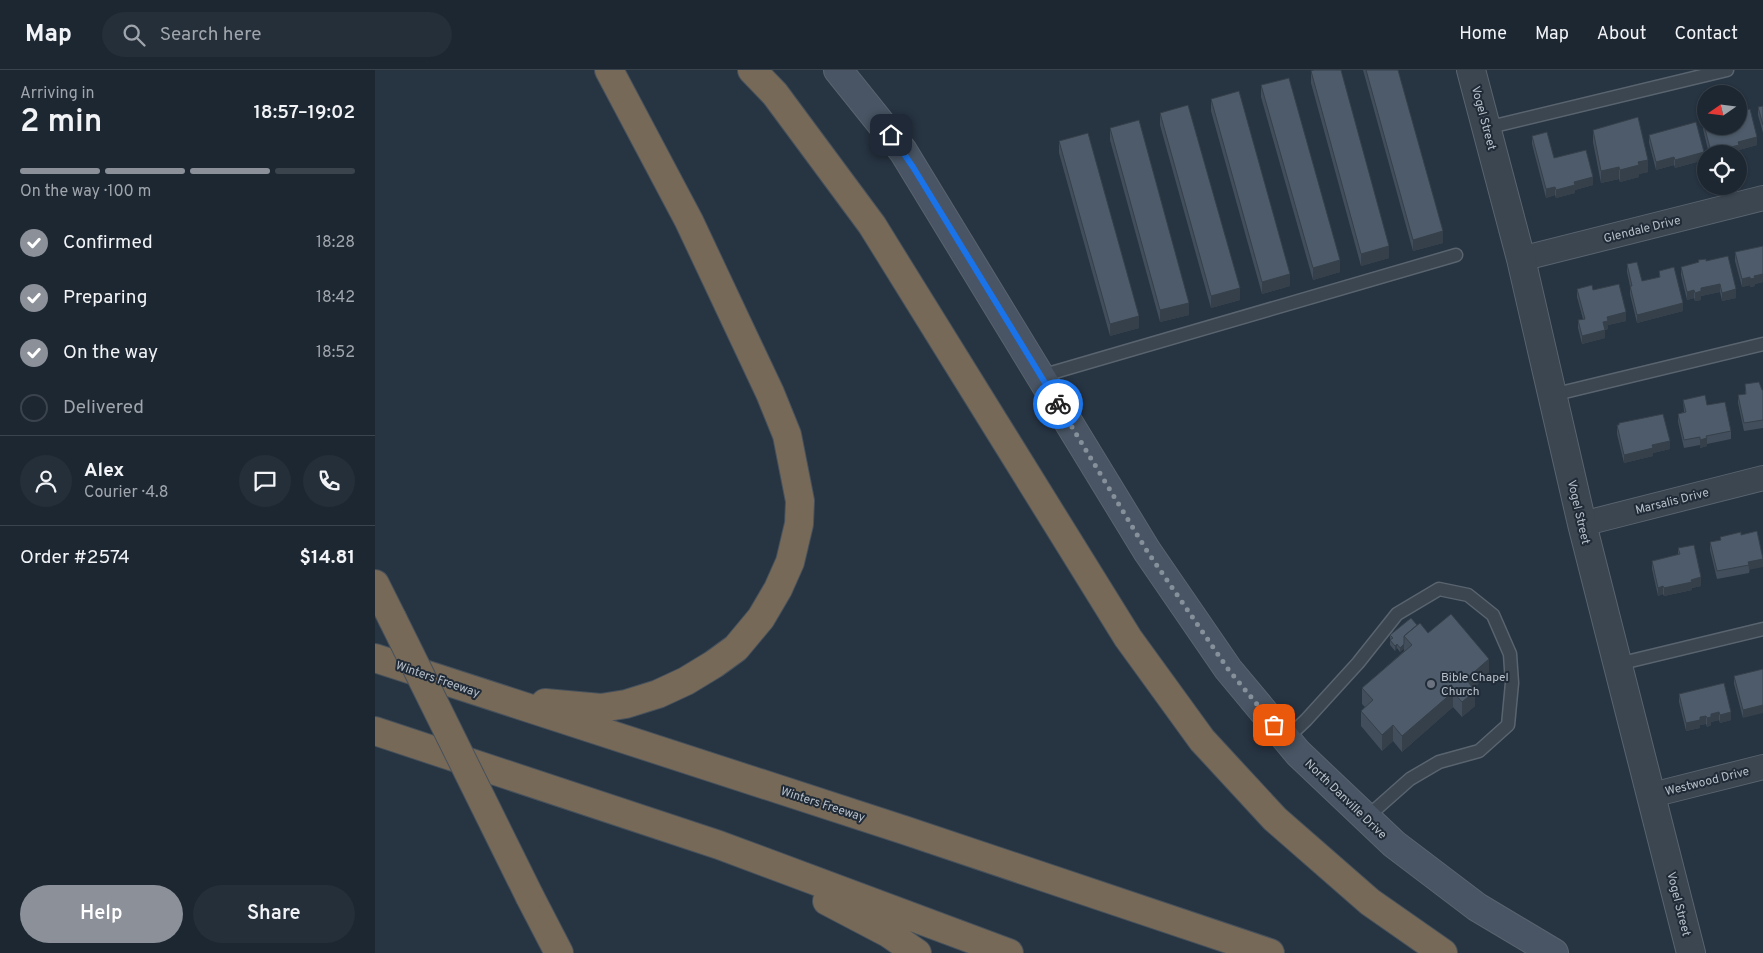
<!DOCTYPE html>
<meta charset="utf-8">
<style>
body{margin:0;font-family:Overpass,sans-serif;background:#252f3a;color:#f1f3f6;height:100vh;display:flex;flex-direction:column;font-size:19px;white-space:nowrap}
*{box-sizing:border-box;margin:0}
p{font-size:16px;color:#a0a5ac}
.icon{flex:none;width:28px;height:28px;fill:none;stroke:currentColor;stroke-width:2;stroke-linecap:round;stroke-linejoin:round}
.map{position:relative;flex:1;overflow:hidden}
.sheet{display:flex;flex-direction:column;background:#1d2732;width:375px}
.sheet>*{flex:none}
.needle{width:32px;rotate:256deg}
.fabs{position:absolute;left:1322px;top:15px;display:grid;gap:10px}
.fabs a{display:grid;place-items:center;width:50px;height:50px;border-radius:50%;background:#1d2732;box-shadow:0 1px 4px #0004,0 0 0 1px #3b444d;font-size:25px}
.pin{position:absolute;display:grid;place-items:center;width:42px;height:42px;color:#fff;margin:-21px;border-radius:10px;box-shadow:0 2px 8px #0006}
.courier{position:absolute;display:grid;place-items:center;width:50px;height:50px;margin:-25px;border:4px solid #1a73e8;border-radius:50%;background:#fff;color:#222;box-shadow:0 1px 6px #0007}
.overview em{font-style:normal;font-weight:600}
.overview div{display:flex;flex-direction:column-reverse}
.overview{display:flex;align-items:center;justify-content:space-between;height:85px;padding:0 20px}
h1{font-size:32px;font-weight:600;line-height:38px}
.bar{display:grid;grid-template-columns:repeat(4,1fr);gap:8px 5px;align-content:center;height:60px;padding:0 20px}
.bar i{height:6px;border-radius:4px;background:#3b444d}
.bar .current{background:#8c9099}
.bar p{grid-column:span 4}
.line{display:flex;align-items:center;gap:12px;padding:0 20px;border-top:1px solid #3b444d}
.line div{flex:1}
.round{display:grid;place-items:center;flex:none;width:52px;height:52px;border-radius:26px;background:#252f3a}
ol{padding:0 20px;list-style:none}
li{display:flex;align-items:center;gap:15px;height:55px}
li p{margin-inline-start:auto}
li .icon{padding:5px;border-radius:50%;background:#8c9099;color:#fff;stroke-width:4}
li:last-child{color:#a0a5ac}
li i{width:28px;height:28px;border:2px solid #3b444d;border-radius:50%}
.action{display:flex;gap:10px;margin-top:auto;padding:10px 20px}
.action a{flex:1;height:58px;border-radius:30px;background:#8c9099;color:#fff;font-size:20px;font-weight:600;line-height:58px;text-align:center}
.action a+a{background:#252f3a;color:#f1f3f6}
header{display:flex;align-items:center;gap:30px;box-sizing:border-box;height:70px;padding:0 25px;background:#1d2732;border-bottom:1px solid #3b444d}
header strong{font-size:24px}
nav{display:flex;gap:28px;margin-inline-start:auto;font-size:18px}
.search{width:350px;height:45px;background:#252f3a;display:flex;align-items:center;gap:12px;box-sizing:border-box;padding:0 18px;border-radius:28px;color:#a0a5ac;font-size:19px}
main{display:flex;flex:1;min-height:0}
.map>svg:first-child{display:block}
</style>
<header>
<strong>Map</strong>
<div class="search"><svg class="icon" aria-label="search" viewBox="0 0 24 24"><circle cx="10" cy="10" r="6"/><path d="M15 15l6 6"/></svg>Search here</div>
<nav><a>Home</a><a>Map</a><a>About</a><a>Contact</a></nav>
</header>
<main>
<section class="sheet">
<div class="overview"><div><h1>2 min</h1><p>Arriving in</p></div><em>18:57–19:02</em></div>
<div class="bar"><i class="current"></i><i class="current"></i><i class="current"></i><i></i><p>On the way · 100 m</p></div>
<ol>
<li><svg class="icon" aria-label="check" viewBox="0 0 24 24"><path d="M5 12l5 5 9-10"/></svg>Confirmed<p>18:28</p></li>
<li><svg class="icon" aria-label="check" viewBox="0 0 24 24"><path d="M5 12l5 5 9-10"/></svg>Preparing<p>18:42</p></li>
<li><svg class="icon" aria-label="check" viewBox="0 0 24 24"><path d="M5 12l5 5 9-10"/></svg>On the way<p>18:52</p></li>
<li><i></i>Delivered</li>
</ol>
<div class="line" style="height:90px"><a class="round"><svg class="icon" aria-label="person" viewBox="0 0 24 24"><circle cx="12" cy="8" r="4"/><path d="M4 21q1-7 8-7t8 7"/></svg></a><div><b>Alex</b><p>Courier · 4.8</p></div><a class="round"><svg class="icon" aria-label="chat" viewBox="0 0 24 24"><path d="M4 5h16v11H9l-5 4z"/></svg></a><a class="round"><svg class="icon" aria-label="phone" viewBox="0 0 24 24"><path d="M5 4h4l2 5-3 2q2 4 5 5l2-3 5 2v4C11 20 4 13 5 4z"/></svg></a></div>
<div class="line" style="height:65px"><div>Order #2574</div><b>$14.81</b></div>
<div class="action"><a>Help</a><a>Share</a></div>
</section>
<div class="map">
<svg width="1388" height="883" viewBox="0 0 1388 883">
<rect width="100%" height="100%" fill="#273442"/>
<g fill="none" stroke-linecap="round" stroke-linejoin="round">
<g stroke="#59646f" stroke-width="15">
<path id="service" d="M1111 58 1352 0
M666 306 1081 185
M1177 325 1388 274
M1243 594 1388 559
M911 669 931 650 983 593 1022 544 1064 519 1093 525 1118 545 1135 584 1137 613 1133 655 1104 681 1064 692 1035 709 991 748"/>
</g>
<g stroke="#59646f" stroke-width="26">
<path id="minor" d="M1146 189 1388 128
M1207 454 1388 408
M1277 725 1388 697"/>
</g>
<g stroke="#59646f" stroke-width="30">
<path id="tertiary" d="M1096 0 1146 189 1207 454 1316 883"/>
</g>
<g stroke="#59646f" stroke-width="30">
<path id="secondary" d="M463 0 528 81 772 481 853 599 923 683 1019 774 1102 837 1179 883"/>
</g>
<g stroke="#46515c" stroke-width="30">
<path id="motorway" d="M377 0 400 24 497 155 753 568 827 670 900 749 995 832 1068 883
M0 514 17 548
M0 588 529 760 895 883
M170 633 226 638 251 634 283 624 311 611 339 594 361 578 386 548 403 519 415 492 424 454 425 431 412 365 395 323 314 151 234 0
M0 661 344 775 634 883
M155 827 184 883
M452 831 513 863 542 883"/>
</g>
<use href="#service" stroke="#3b4651" stroke-width="12"/>
<use href="#minor" stroke="#3b4651" stroke-width="24"/>
<use href="#tertiary" stroke="#3b4651" stroke-width="28"/>
<use href="#secondary" stroke="#495564" stroke-width="28"/>
<use href="#motorway" stroke="#776958" stroke-width="28"/>
<g stroke="#46515c" stroke-width="30" stroke-linecap="butt">
<path id="motorway-bridge" d="M17 548 155 827"/>
</g>
<use href="#motorway-bridge" stroke="#776958" stroke-width="28"/>
</g>
<path fill="#424e5b" d="M988 0H1023L1068 173 1038 181Z
M936 1 1014 188 986 196 936 13Z
M886 15 965 202 938 210 886 27Z
M836 29 915 216 887 224 836 41Z
M1388 36V63L1383 45V37Z
M785 43 865 230 836 238 785 55Z
M1328 51 1382 75 1364 80V83L1362 84H1334L1328 59Z
M735 58 814 245 785 252 735 70Z
M1218 60 1273 102 1264 104V107L1245 112 1244 109 1226 113 1218 72Z
M1274 65 1329 90 1300 98 1299 95 1281 100 1274 73Z
M1157 66 1179 88 1218 115 1200 120V123L1181 128 1180 125 1171 128 1157 74Z
M684 71 764 258 735 266 684 83Z
M1388 176V212L1380 214V216L1375 217V215L1367 217 1360 191V182Z
M1323 190 1331 191 1361 228 1347 231 1345 222 1326 226V230L1320 231 1319 228 1312 230 1306 205V197L1323 193Z
M1252 194 1267 211 1284 207V201L1308 241 1262 253 1255 224V216L1252 202Z
M1202 219 1218 220 1251 251 1233 255V259L1230 260V268L1207 274 1203 258V250L1208 249 1202 227Z
M1370 314 1387 320H1388V358L1369 361 1363 333V325L1370 324Z
M1308 330 1332 335 1356 361V369L1332 374V376L1325 378V375L1309 378 1303 352V344L1309 342Z
M1244 353 1295 379 1278 383V386L1249 393 1242 364V355H1244Z
M1382 461 1374 503 1342 509 1335 480V472L1345 470V467L1366 465Z
M1303 478 1326 516 1317 518V520L1289 526 1288 524 1283 526 1277 499V491L1303 485Z
M1042 555 1114 604 1098 618 1100 636 1087 647 1078 637 1027 682 1018 671 1007 681 986 656V641L990 637 987 634V618L1029 581V578L1025 582 1022 578 1020 581 1015 575V565Z
M1388 599 1368 648 1359 614V606Z
M1349 613 1356 650 1345 653 1344 650 1336 652V655L1332 657 1331 654 1325 655V658L1311 661 1304 632V624Z"/>
<path fill="#36404a" d="M1382 67V75L1364 80V83L1336 84V82L1363 72Z
M1329 82V90L1300 98V90Z
M1299 87V95L1281 100V92Z
M1273 90V102L1264 104V107L1245 112V100L1263 92Z
M1244 97V109L1226 113V101Z
M1218 107V115L1200 120V123L1181 128V120L1199 112Z
M1180 117V125L1171 128V119Z
M1068 161V173L1038 181V170Z
M1014 176V188L986 196V184Z
M965 190V202L938 210V198Z
M915 204V216L887 224V212Z
M1388 204V212L1380 214V216L1375 217V209L1379 206Z
M1375 207V215L1367 217V209Z
M1345 214V222L1326 226V230L1320 231V223L1326 218Z
M865 218V230L836 238V226Z
M1361 219V228L1347 231V223Z
M1319 220V228L1312 230V222Z
M814 233V245L785 252V240Z
M1308 233V241L1262 253V245Z
M1251 242V251L1233 255V259L1228 260V252L1232 247Z
M764 246V258L735 266V254Z
M1230 260V268L1207 274V266Z
M1332 368V376L1325 378V370Z
M1295 371V379L1278 383V386L1249 393V385L1277 375Z
M1388 489V497L1374 500 1373 492Z
M1326 507V516L1317 518V520L1289 526V518L1316 510Z
M1288 516V524L1283 526V518Z
M1022 574V578L1020 581V576Z
M1029 574V578L1025 582V578Z
M1114 589V604L1091 625V609Z
M1100 621V636L1087 647V632Z
M1078 622V637L1027 682V666Z
M1388 635V643L1368 648V640Z
M1344 642V650L1336 652V655L1332 657V648L1336 644Z
M1356 642V650L1345 653V645Z
M1331 646V654L1325 655V658L1311 661V653L1325 647Z
M1018 655V671L1007 681V665Z"/>
<path fill="#4d5b6a" stroke="#36404a" d="M939 0H966L1014 176 986 184 936 1Z
M991 0H1023L1068 161 1038 170Z
M914 8 965 190 938 198 886 15Z
M864 21 915 204 887 212 836 29Z
M813 35 865 218 836 226 785 43Z
M1388 36V55L1383 37Z
M1375 39 1382 67 1363 72 1364 75 1336 82 1328 51 1331 50V56H1364V42Z
M1263 47 1273 90 1263 92 1264 95 1245 100 1244 97 1226 101 1218 60Z
M764 50 814 233 785 240 735 58Z
M1321 52 1329 82 1300 90 1299 87 1281 92 1274 65Z
M1172 62 1179 88 1211 80 1218 107 1199 112 1200 115 1181 120 1180 117 1171 119 1157 66Z
M713 63 764 246 735 254 684 71Z
M1388 176V204L1379 206 1380 208 1375 209V207L1367 209 1360 182Z
M1353 186 1361 219 1347 223 1345 214 1326 218V221L1320 223 1319 220 1312 222 1306 197 1324 192 1323 190 1331 189V191Z
M1262 192 1267 211 1285 207 1284 201 1299 197 1308 233 1262 245 1255 216H1257L1252 194Z
M1244 214 1251 242 1232 247 1233 251 1228 252 1230 260 1207 266 1203 250 1210 249 1202 219 1217 215 1218 220Z
M1384 312 1387 320H1388V350L1369 353 1363 325 1371 324 1370 314Z
M1330 325 1332 335 1350 332 1356 361 1331 366 1332 368 1325 370V367L1309 370 1303 344 1311 342 1308 330Z
M1288 344 1295 371 1277 375 1278 378 1249 385 1242 355H1244V353Z
M1382 461 1388 489 1373 492 1374 495 1342 501 1335 472 1346 470 1345 467 1366 462V465Z
M1319 475 1326 507 1316 510 1317 512 1289 518 1288 516 1283 518 1277 491 1305 484 1303 478Z
M1076 544 1114 589 1091 609 1100 621 1087 632 1078 622 1027 666 1018 655 1007 665 986 641 998 630 987 618 1037 575 1029 566 1045 553 1053 563Z
M1036 548 1042 555 1029 566V574L1025 578 1022 574 1020 576 1015 570 1018 568 1015 565Z
M1388 599V635L1368 640 1359 606Z
M1349 613 1356 642 1345 645 1344 642 1336 644V647L1332 648 1331 646 1325 647V650L1311 653 1304 624Z"/>
<g fill="none" stroke-linecap="round" stroke-linejoin="round">
<path stroke="#85909b" stroke-width="5" stroke-dasharray="0 9" d="M683 334 772 481 853 599 899 655"/>
<path stroke="#1a73e8" stroke-width="6" d="M516 65 538 97 683 334"/>
</g>
<circle fill="#6b7280" stroke="#202b37" stroke-width="2" cx="1056" cy="614" r="5"/>
<g text-anchor="middle" stroke-width="4" stroke-linejoin="round" paint-order="stroke">
<g font-size="12" fill="#b8c1cb" stroke="#202b37">
<text transform="translate(1109 48) rotate(75)" y="4">Vogel Street</text>
<text transform="translate(1267 159) rotate(-14)" y="4">Glendale Drive</text>
<text transform="translate(1297 431) rotate(-14)" y="4">Marsalis Drive</text>
<text transform="translate(1204 442) rotate(77)" y="4">Vogel Street</text>
<text transform="translate(63 609) rotate(19)" y="4">Winters Freeway</text>
<text transform="translate(1332 711) rotate(-14)" y="4">Westwood Drive</text>
<text transform="translate(971 729) rotate(44)" y="4">North Danville Drive</text>
<text transform="translate(448 734) rotate(18)" y="4">Winters Freeway</text>
<text transform="translate(1304 834) rotate(76)" y="4">Vogel Street</text>
</g>
<g font-size="12" fill="#b8c1cb" stroke="#202b37" text-anchor="start">
<text x="1066" y="611">Bible Chapel<tspan x="1066" dy="14">Church</tspan></text>
</g>
</g>
</svg>
<div class="fabs">
<a><svg class="needle" viewBox="-14 -14 28 28"><path d="M0-13l5 13h-10z" fill="#e53935"/><path d="M0 13l5-13h-10z" fill="#a0a5ac"/></svg></a>
<a><svg class="icon" aria-label="locate" viewBox="0 0 24 24"><circle cx="12" cy="12" r="6"/><path d="M12 2v4M12 18v4M2 12h4M18 12h4"/></svg></a>
</div>
<div class="pin" style="left:899px;top:655px;background:#ea580c"><svg class="icon" aria-label="bag" viewBox="0 0 24 24"><path d="M5 8h14l-1 12H6zM9 8a3 3 0 0 1 6 0"/></svg></div>
<div class="pin" style="left:516px;top:65px;background:#1f2937"><svg class="icon" aria-label="home" viewBox="0 0 24 24"><path d="M3 11l9-7 9 7M6 9v11h12V9"/></svg></div>
<div class="courier" style="left:683px;top:334px"><svg class="icon" aria-label="bike" viewBox="0 0 24 24"><circle cx="6" cy="16" r="4"/><circle cx="18" cy="16" r="4"/><path d="M6 16l4-8h5l3 8M10 8l3 8H6M13 5h3"/></svg></div>
</div>
</main>
